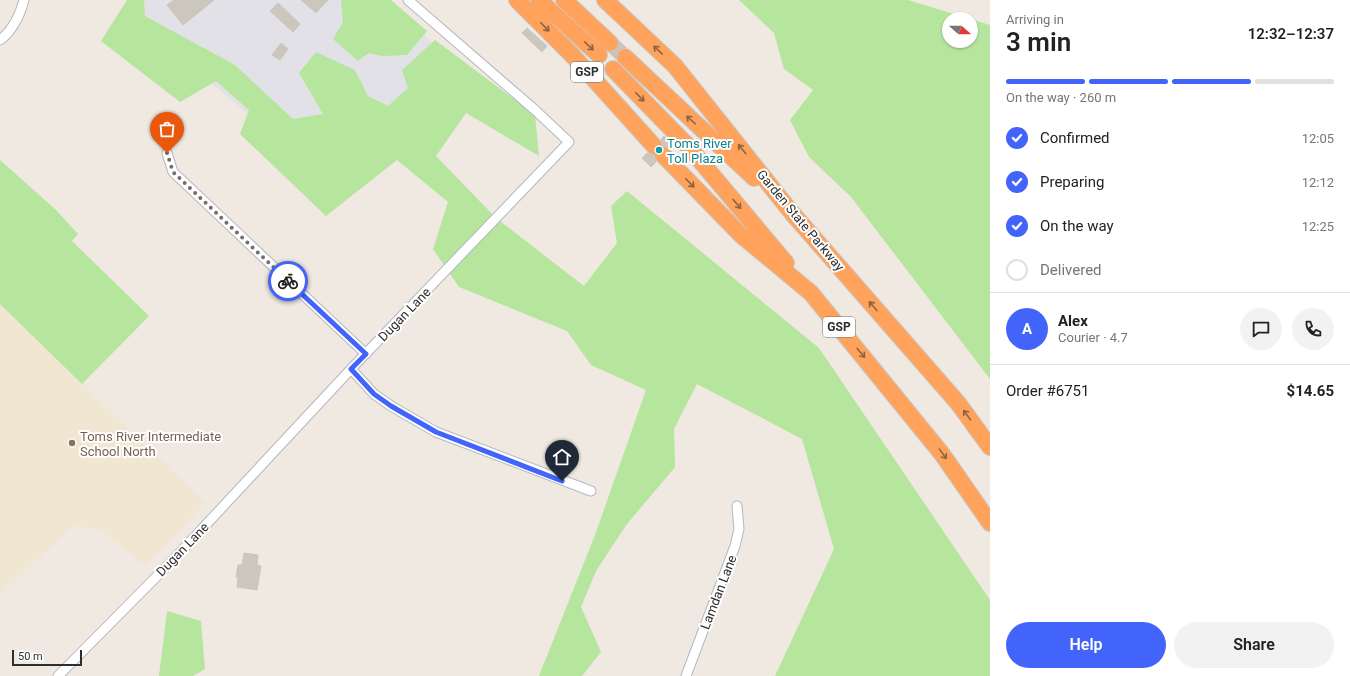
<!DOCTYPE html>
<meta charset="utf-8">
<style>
body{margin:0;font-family:Roboto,sans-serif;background:#f2f2f2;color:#222;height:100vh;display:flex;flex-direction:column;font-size:15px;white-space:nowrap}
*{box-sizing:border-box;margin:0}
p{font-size:13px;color:#767676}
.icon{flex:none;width:22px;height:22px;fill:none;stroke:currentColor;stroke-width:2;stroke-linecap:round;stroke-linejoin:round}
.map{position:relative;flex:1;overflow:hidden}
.details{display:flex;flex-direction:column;background:#fff;width:360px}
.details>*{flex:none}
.needle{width:26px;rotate:111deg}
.fabs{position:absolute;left:942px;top:12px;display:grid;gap:8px}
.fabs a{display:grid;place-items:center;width:36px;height:36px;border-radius:50%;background:#fff;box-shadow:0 1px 3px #0004;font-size:20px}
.scale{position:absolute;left:12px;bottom:10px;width:70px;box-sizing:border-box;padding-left:4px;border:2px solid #2e2e2e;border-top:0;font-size:11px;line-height:14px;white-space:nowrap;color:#2e2e2e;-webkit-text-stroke:3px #fff;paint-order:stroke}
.pin{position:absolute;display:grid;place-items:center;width:34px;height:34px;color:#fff;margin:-41px -17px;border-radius:50% 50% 50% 0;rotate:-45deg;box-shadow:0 0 4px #0007}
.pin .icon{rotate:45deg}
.courier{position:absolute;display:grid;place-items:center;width:40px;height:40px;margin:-20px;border:3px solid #4264fb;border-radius:50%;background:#fff;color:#222;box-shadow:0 1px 5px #0007}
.summary em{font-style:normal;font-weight:600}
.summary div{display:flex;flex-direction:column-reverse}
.summary{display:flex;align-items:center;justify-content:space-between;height:68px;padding:0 16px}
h1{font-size:26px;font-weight:600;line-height:30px}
.bar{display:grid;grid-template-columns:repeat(4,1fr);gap:6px 4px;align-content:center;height:48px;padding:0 16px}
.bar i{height:5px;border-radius:3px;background:#e0e0e0}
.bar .on{background:#4264fb}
.bar p{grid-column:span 4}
.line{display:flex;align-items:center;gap:10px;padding:0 16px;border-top:1px solid #e0e0e0}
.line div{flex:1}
.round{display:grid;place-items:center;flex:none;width:42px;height:42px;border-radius:21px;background:#f2f2f2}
ol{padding:0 16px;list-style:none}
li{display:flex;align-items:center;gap:12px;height:44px}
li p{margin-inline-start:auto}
li .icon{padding:4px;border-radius:50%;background:#4264fb;color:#fff;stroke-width:4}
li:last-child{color:#767676}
li i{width:22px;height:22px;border:2px solid #e0e0e0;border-radius:50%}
.cta{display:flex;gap:8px;margin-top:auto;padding:8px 16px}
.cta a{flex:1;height:46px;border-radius:24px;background:#4264fb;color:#fff;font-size:16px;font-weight:600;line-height:46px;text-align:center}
.cta a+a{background:#f2f2f2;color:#222}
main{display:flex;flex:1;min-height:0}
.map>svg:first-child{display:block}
</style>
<main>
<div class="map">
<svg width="990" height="676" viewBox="0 0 990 676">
<rect width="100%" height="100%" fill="#efe9e1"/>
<path fill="#e3e1e8" d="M144 0H391L456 68 333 187 134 17Z"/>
<path fill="#f0e6d1" d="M0 304 205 503 145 565 99 529 72 526 0 594Z"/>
<path fill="#b6e59e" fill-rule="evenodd" d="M127 0H144L145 16 235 65 293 119 323 114 299 73 316 52 355 70 368 96 388 106 408 88 402 70 435 40 535 115 539 156 466 113 436 156 496 218 584 286 617 243 611 206 627 191 819 348 990 600V676H775L834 549 802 439 697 384 674 429 675 467 627 524 596 571 581 607 601 652 582 676H539L595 535 646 390 591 365 567 331 459 287 433 249 448 202 397 160 326 216 240 134 249 110 216 81 180 102 101 41Z
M341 0H391L427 31 407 55 382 56 369 53 358 61 333 39 343 22Z
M739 0H908L990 25V379L851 197 809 157 790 120 813 90 784 69 774 33ZM949 19H971V41H949Z
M0 160 56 210 78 234 72 241 149 316 82 384 0 304Z
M167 611 201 621 205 669 193 676H159Z"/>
<path fill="#cbc7bf" stroke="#cbc5ba" d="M174 0H214L183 25 167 5Z
M301 0H328L316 13Z
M278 3 300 24 293 32 270 11Z
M527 28 547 46 542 52 522 33Z
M281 43 288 49 280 60 272 55Z
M664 136 673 145 670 148 663 146 661 139Z
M647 153 654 155 656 162 651 167 642 158Z
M244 553 258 555 257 565 261 566 257 590 237 587 238 578 236 577 238 565H242Z"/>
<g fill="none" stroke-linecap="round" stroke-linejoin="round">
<path stroke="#c8c4bd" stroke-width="16" stroke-dasharray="16 8" stroke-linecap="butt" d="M610 43 625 57"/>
<g stroke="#b4b7c1" stroke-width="11">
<path id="minor" d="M0 40C13 30 20 15 24 0
M167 153 173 172 366 354
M351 369 374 394 391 406 436 432 591 491
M58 676 175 558 351 369 569 142 535 110 408 0
M686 676 735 546 739 529 737 506"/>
</g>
<g stroke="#c9c9c9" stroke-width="18">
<path id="motorway" d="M517 0 573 56 654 146
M539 0 599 55
M564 0 610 43
M605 0 675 66 792 213 958 403 990 447
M625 57 754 178
M613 69 687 145 786 263
M663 155 741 235 811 293 942 454 990 523"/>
</g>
<use href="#minor" stroke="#fff" stroke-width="9"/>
<use href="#motorway" stroke="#ffa35c" stroke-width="16"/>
</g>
<defs><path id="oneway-shaft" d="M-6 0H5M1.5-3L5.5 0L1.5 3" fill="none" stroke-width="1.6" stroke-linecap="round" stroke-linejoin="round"/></defs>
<g stroke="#8c6343">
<use href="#oneway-shaft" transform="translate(545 27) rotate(46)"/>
<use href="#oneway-shaft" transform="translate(589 46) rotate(43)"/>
<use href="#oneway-shaft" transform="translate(658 50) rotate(-136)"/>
<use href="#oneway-shaft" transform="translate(640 97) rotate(46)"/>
<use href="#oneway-shaft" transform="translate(691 120) rotate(-138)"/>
<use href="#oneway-shaft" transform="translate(742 149) rotate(-129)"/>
<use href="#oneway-shaft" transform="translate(690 183) rotate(46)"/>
<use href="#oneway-shaft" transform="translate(737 204) rotate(50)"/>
<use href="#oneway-shaft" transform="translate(873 306) rotate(-131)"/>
<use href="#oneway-shaft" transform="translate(861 353) rotate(50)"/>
<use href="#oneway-shaft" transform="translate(967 415) rotate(-126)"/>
<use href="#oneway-shaft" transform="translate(943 454) rotate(54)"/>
</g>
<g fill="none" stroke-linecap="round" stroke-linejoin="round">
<path stroke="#726f6d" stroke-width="4" stroke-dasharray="0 7.2" d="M167 153 173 172 288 281"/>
<path stroke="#4264fb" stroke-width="5" d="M288 281 366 354 351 369 374 394 391 406 436 432 562 481"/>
</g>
<circle fill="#0f9aa8" stroke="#fff" stroke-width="1.5" cx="659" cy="150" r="4"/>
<circle fill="#8d6e63" stroke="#fff" stroke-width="1.5" cx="72" cy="443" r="4"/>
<g text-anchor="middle" stroke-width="4" stroke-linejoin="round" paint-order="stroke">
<g fill="#fff" stroke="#6d6d6d" stroke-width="1">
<rect x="571" y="62" width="32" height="20" rx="3"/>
<rect x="823" y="317" width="32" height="20" rx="3"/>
</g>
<g font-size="12" font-weight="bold" fill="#2e2e2e">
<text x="587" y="76">GSP</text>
<text x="839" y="331">GSP</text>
</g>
<g font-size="13" fill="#0d838f" stroke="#fff" text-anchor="start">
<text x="667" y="148">Toms River<tspan x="667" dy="15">Toll Plaza</tspan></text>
</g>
<g font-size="13" fill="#2e2e2e" stroke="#fff">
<text transform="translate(801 220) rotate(50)" y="5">Garden State Parkway</text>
<text transform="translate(404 314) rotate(-46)" y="5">Dugan Lane</text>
<text transform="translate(182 549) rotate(-46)" y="5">Dugan Lane</text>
<text transform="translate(718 592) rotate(-69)" y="5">Lamdan Lane</text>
</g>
<g font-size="13" fill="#785e54" stroke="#fff" text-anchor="start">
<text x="80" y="441">Toms River Intermediate<tspan x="80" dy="15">School North</tspan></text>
</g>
</g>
</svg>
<div class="fabs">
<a><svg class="needle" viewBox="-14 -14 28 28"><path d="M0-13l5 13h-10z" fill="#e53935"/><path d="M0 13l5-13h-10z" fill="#767676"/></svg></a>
</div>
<div class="scale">50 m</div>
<div class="pin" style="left:167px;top:153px;background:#ea580c"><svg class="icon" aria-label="bag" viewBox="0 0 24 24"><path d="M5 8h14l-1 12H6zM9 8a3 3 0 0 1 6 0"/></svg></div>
<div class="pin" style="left:562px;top:481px;background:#1f2937"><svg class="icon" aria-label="home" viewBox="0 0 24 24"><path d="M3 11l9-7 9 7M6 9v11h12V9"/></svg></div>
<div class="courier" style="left:288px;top:281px"><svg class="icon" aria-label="bike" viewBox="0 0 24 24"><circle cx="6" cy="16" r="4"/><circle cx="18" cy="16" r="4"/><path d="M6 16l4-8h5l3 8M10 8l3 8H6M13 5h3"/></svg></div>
</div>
<section class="details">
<div class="summary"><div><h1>3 min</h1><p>Arriving in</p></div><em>12:32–12:37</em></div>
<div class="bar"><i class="on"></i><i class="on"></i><i class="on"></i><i></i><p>On the way · 260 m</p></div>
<ol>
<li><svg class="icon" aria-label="check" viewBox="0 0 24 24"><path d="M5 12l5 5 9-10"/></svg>Confirmed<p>12:05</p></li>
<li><svg class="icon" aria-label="check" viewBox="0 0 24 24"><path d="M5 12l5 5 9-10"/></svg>Preparing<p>12:12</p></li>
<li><svg class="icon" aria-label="check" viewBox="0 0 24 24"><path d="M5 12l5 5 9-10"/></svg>On the way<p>12:25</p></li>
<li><i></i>Delivered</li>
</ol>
<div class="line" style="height:72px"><b class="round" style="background:#4264fb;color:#fff">A</b><div><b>Alex</b><p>Courier · 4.7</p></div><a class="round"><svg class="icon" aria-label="chat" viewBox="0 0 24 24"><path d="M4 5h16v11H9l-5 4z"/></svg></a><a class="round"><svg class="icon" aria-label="phone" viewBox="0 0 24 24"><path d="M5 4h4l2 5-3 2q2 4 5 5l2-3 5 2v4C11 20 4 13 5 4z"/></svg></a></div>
<div class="line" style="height:52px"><div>Order #6751</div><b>$14.65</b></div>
<div class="cta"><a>Help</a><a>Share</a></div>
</section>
</main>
